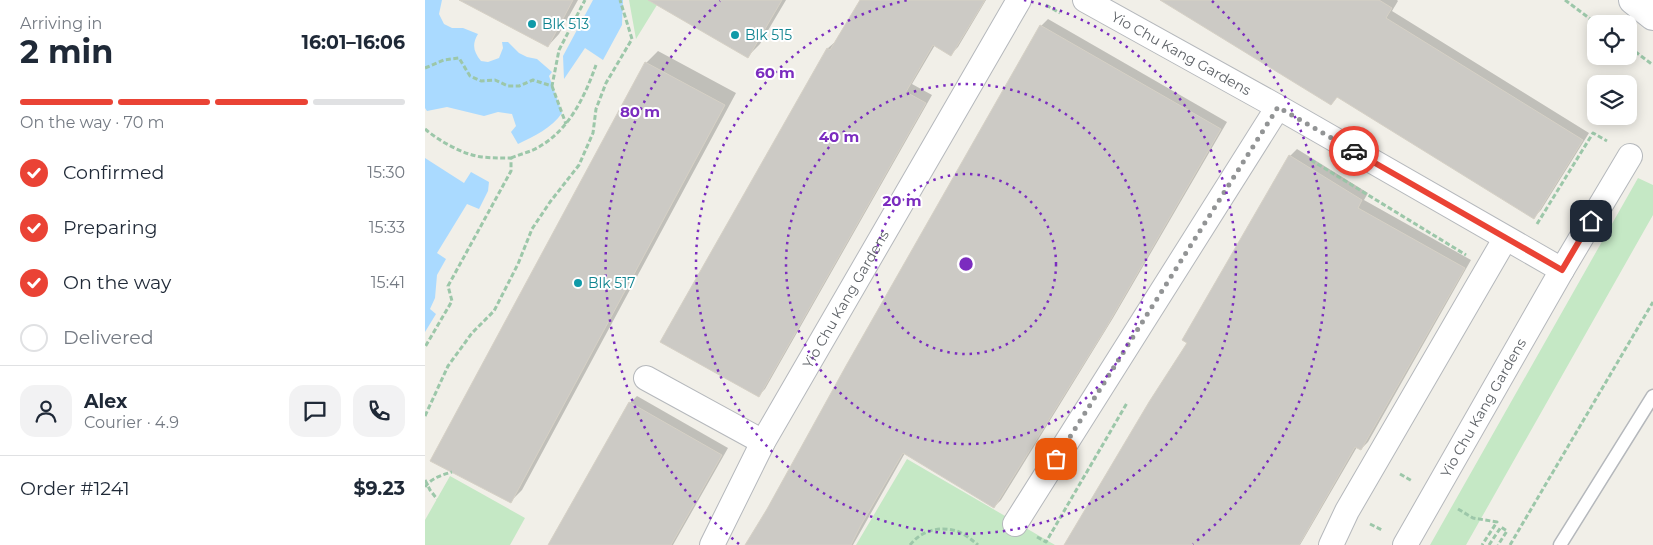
<!DOCTYPE html>
<meta charset="utf-8">
<style>
body{margin:0;font-family:Montserrat,sans-serif;background:#f2f2f3;color:#1f2937;height:100vh;display:flex;flex-direction:column;font-size:19px;white-space:nowrap}
*{box-sizing:border-box;margin:0}
p{font-size:16px;color:#747a83}
.icon{flex:none;width:28px;height:28px;fill:none;stroke:currentColor;stroke-width:2;stroke-linecap:round;stroke-linejoin:round}
.map{position:relative;flex:1;overflow:hidden}
.drawer{display:flex;flex-direction:column;background:#fff;width:425px}
.drawer>*{flex:none}
.fabs{position:absolute;left:1162px;top:15px;display:grid;gap:10px}
.fabs a{display:grid;place-items:center;width:50px;height:50px;border-radius:10px;background:#fff;box-shadow:0 2px 12px #0003;font-size:25px}
.pin{position:absolute;display:grid;place-items:center;width:42px;height:42px;color:#fff;margin:-21px;border-radius:10px;box-shadow:0 2px 8px #0006}
.courier{position:absolute;display:grid;place-items:center;width:50px;height:50px;margin:-25px;border:4px solid #ea4335;border-radius:50%;background:#fff;color:#222;box-shadow:0 1px 6px #0007}
.overview em{font-style:normal;font-weight:700}
.overview div{display:flex;flex-direction:column-reverse}
.overview{display:flex;align-items:center;justify-content:space-between;height:85px;padding:0 20px}
h1{font-size:32px;font-weight:700;line-height:38px}
.bar{display:grid;grid-template-columns:repeat(4,1fr);gap:8px 5px;align-content:center;height:60px;padding:0 20px}
.bar i{height:6px;border-radius:4px;background:#e0e1e3}
.bar .selected{background:#ea4335}
.bar p{grid-column:span 4}
.line{display:flex;align-items:center;gap:12px;padding:0 20px;border-top:1px solid #e0e1e3}
.line div{flex:1}
.round{display:grid;place-items:center;flex:none;width:52px;height:52px;border-radius:15px;background:#f2f2f3}
ol{padding:0 20px;list-style:none}
li{display:flex;align-items:center;gap:15px;height:55px}
li p{margin-inline-start:auto}
li .icon{padding:5px;border-radius:50%;background:#ea4335;color:#fff;stroke-width:4}
li:last-child{color:#747a83}
li i{width:28px;height:28px;border:2px solid #e0e1e3;border-radius:50%}
main{display:flex;flex:1;min-height:0}
.map>svg:first-child{display:block}
</style>
<main>
<section class="drawer">
<div class="overview"><div><h1>2 min</h1><p>Arriving in</p></div><em>16:01–16:06</em></div>
<div class="bar"><i class="selected"></i><i class="selected"></i><i class="selected"></i><i></i><p>On the way · 70 m</p></div>
<ol>
<li><svg class="icon" aria-label="check" viewBox="0 0 24 24"><path d="M5 12l5 5 9-10"/></svg>Confirmed<p>15:30</p></li>
<li><svg class="icon" aria-label="check" viewBox="0 0 24 24"><path d="M5 12l5 5 9-10"/></svg>Preparing<p>15:33</p></li>
<li><svg class="icon" aria-label="check" viewBox="0 0 24 24"><path d="M5 12l5 5 9-10"/></svg>On the way<p>15:41</p></li>
<li><i></i>Delivered</li>
</ol>
<div class="line" style="height:90px"><a class="round"><svg class="icon" aria-label="person" viewBox="0 0 24 24"><circle cx="12" cy="8" r="4"/><path d="M4 21q1-7 8-7t8 7"/></svg></a><div><b>Alex</b><p>Courier · 4.9</p></div><a class="round"><svg class="icon" aria-label="chat" viewBox="0 0 24 24"><path d="M4 5h16v11H9l-5 4z"/></svg></a><a class="round"><svg class="icon" aria-label="phone" viewBox="0 0 24 24"><path d="M5 4h4l2 5-3 2q2 4 5 5l2-3 5 2v4C11 20 4 13 5 4z"/></svg></a></div>
<div class="line" style="height:65px"><div>Order #1241</div><b>$9.23</b></div>
</section>
<div class="map">
<svg width="1228" height="545" viewBox="0 0 1228 545">
<rect width="100%" height="100%" fill="#f1efe8"/>
<path fill="#c5e8c5" d="M204 0H235L211 39Z
M1213 178 1228 185V215L1041 545H1005Z
M482 459 630 545H431Z
M25 476 100 518 85 545H0V520Z"/>
<path fill="#aadaff" d="M0 0H17L14 14 19 24 27 28H38L53 34C47 44 48 51 56 61L63 62 74 58 78 48 77 42H83L94 53 102 57 112 59 127 72 124 76 137 113C127 128 109 136 93 144L86 132 91 126 87 114 73 112 59 116 22 107 2 111 0 108Z
M168 0H198L197 25 178 60 160 48 139 79 138 56Z
M0 158 39 183 46 172 64 182 63 191 54 209 42 204 12 253 21 259 12 275 10 298 5 309 11 314 0 332Z"/>
<path fill="#0003" d="M37 0H153L134 34 123 46Z
M254 0H361L335 44 323 56Z
M436 0H561L533 47 526 54 510 45 487 84 507 95 340 389 333 396 237 342 403 48 410 42Z
M737 0H972L973 1 967 11 1164 133 1116 210 1109 217 913 96 906 104Z
M623 19 802 122 688 318 576 500 569 507 480 453 428 545H322L616 26Z
M233 51 311 93 97 490 85 502 221 63Z
M872 149 943 193 939 200 1046 260 943 442 936 449 932 447 875 545H657L865 156Z
M212 396 303 448 248 545H124L205 403Z"/>
<path fill="#cccac5" stroke="#d6d1c6" d="M34 0H148L123 47Z
M223 0H357L323 58Z
M435 0H560L526 56 508 45 481 92 501 103 334 397 235 342 402 48 405 50Z
M735 0H954L967 8 961 18 1158 140 1109 219 912 97 906 105Z
M615 25 796 129 682 326 569 508 478 453 436 525 426 545H320L342 509 422 364Z
M220 62 300 105 86 503 5 461Z
M864 155 937 200 933 208 1040 268 936 450 930 447 874 545H639L724 402 762 343 757 340Z
M204 402 297 455 246 545H123Z"/>
<g fill="none" stroke-linecap="round" stroke-linejoin="round">
<g stroke="#b5b8bc" stroke-width="15">
<path id="lane" d="M1135 545 1228 396"/>
</g>
<g stroke="#b5b8bc" stroke-width="26">
<g id="street">
<path id="s1" d="M660 0 853 107 1137 270"/>
<path d="M221 378 338 442"/>
<path d="M590 524 853 107"/>
<path id="s2" d="M287 545 338 442 594 0"/>
<path d="M906 545 922 511 1080 239"/>
<path id="s3" d="M980 545 1137 270 1205 156"/>
</g>
</g>
<g stroke="#b6babf" stroke-width="30">
<path id="secondary" d="M1208 0 1228 16"/>
</g>
<path stroke="#9cc7a9" stroke-width="3" stroke-dasharray="5 2.5" stroke-linecap="butt" d="M1140 0 1172 24
M621 5 635 13
M1204 47 1228 65
M0 68 19 60 34 58 45 76 56 81 70 80 83 86H94L108 80 127 86 134 50 160 0
M127 86 141 124
M0 129C14 141 39 155 57 157 67 158 76 158 86 158V171L23 286 27 301 0 347
M86 158C93 155 101 153 108 150 142 134 159 99 171 65
M886 160 1041 255
M1112 224 1168 133 1182 141
M0 416 23 366 47 333 69 311 93 264 107 229 125 202 154 165 168 133 171 109 181 83 207 39 195 0
M975 474 987 481
M0 480 5 490 12 499
M0 487C6 478 17 475 27 472
M1033 509 1048 518 1072 522 1057 545
M945 524 957 530
M612 537 621 542 702 403
M485 545C497 530 514 526 532 531 540 534 547 540 553 545
M1064 545 1076 527 1082 531 1073 545
M1085 545 1228 302"/>
<use href="#lane" stroke="#fff" stroke-width="12"/>
<use href="#street" stroke="#fff" stroke-width="24"/>
<use href="#secondary" stroke="#fff" stroke-width="28"/>
</g>
<g fill="none" stroke-linecap="round" stroke-linejoin="round">
<path stroke="#929495" stroke-width="5" stroke-dasharray="0 9" d="M631 459 853 107 929 151"/>
<path stroke="#ea4335" stroke-width="6" d="M929 151 1137 270 1166 221"/>
</g>
<g fill="none" stroke="#7b2cbf" stroke-width="2.5" stroke-dasharray="2.5 5">
<circle cx="541" cy="264" r="90"/>
<circle cx="541" cy="264" r="180"/>
<path d="M599 0A270 270 0 1 1 483 0"/>
<path d="M314 544A360 360 0 0 1 295 1M787 1A360 360 0 0 1 768 544"/>
</g>
<g fill="#0f9aa8" stroke="#fff" stroke-width="2">
<circle cx="107" cy="24" r="5"/>
<circle cx="310" cy="35" r="5"/>
<circle cx="153" cy="283" r="5"/>
</g>
<g text-anchor="middle" stroke-width="4" stroke-linejoin="round" paint-order="stroke">
<g font-size="14" fill="#0d838f" stroke="#fff" text-anchor="start">
<text x="117" y="29">Blk 513</text>
<text x="320" y="40">Blk 515</text>
<text x="163" y="288">Blk 517</text>
</g>
<g font-size="14" fill="#5f6368" stroke="#fff">
<text dy="5" stroke="none"><textPath href="#s1" startOffset="110">Yio Chu Kang Gardens</textPath></text>
<text dy="5" stroke="none"><textPath href="#s2" startOffset="280">Yio Chu Kang Gardens</textPath></text>
<text dy="5" stroke="none"><textPath href="#s3" startOffset="158">Yio Chu Kang Gardens</textPath></text>
</g>
</g>
<circle cx="541" cy="264" r="8" fill="#7b2cbf" stroke="#fff" stroke-width="2.5"/>
<g font-size="15" text-anchor="middle" font-weight="bold" fill="#7b2cbf" stroke="#fff" stroke-width="4" stroke-linejoin="round" paint-order="stroke">
<text x="350" y="78">60 m</text>
<text x="215" y="117">80 m</text>
<text x="414" y="142">40 m</text>
<text x="477" y="206">20 m</text>
</g>
</svg>
<div class="fabs">
<a><svg class="icon" aria-label="locate" viewBox="0 0 24 24"><circle cx="12" cy="12" r="6"/><path d="M12 2v4M12 18v4M2 12h4M18 12h4"/></svg></a>
<a><svg class="icon" aria-label="layers" viewBox="0 0 24 24"><path d="M12 4l9 5-9 5-9-5zM3 14l9 5 9-5"/></svg></a>
</div>
<div class="pin" style="left:631px;top:459px;background:#ea580c"><svg class="icon" aria-label="bag" viewBox="0 0 24 24"><path d="M5 8h14l-1 12H6zM9 8a3 3 0 0 1 6 0"/></svg></div>
<div class="pin" style="left:1166px;top:221px;background:#1f2937"><svg class="icon" aria-label="home" viewBox="0 0 24 24"><path d="M3 11l9-7 9 7M6 9v11h12V9"/></svg></div>
<div class="courier" style="left:929px;top:151px"><svg class="icon" aria-label="car" viewBox="0 0 24 24"><path d="M5 17H2v-5l4-1 3-4h7l3 4 3 1v5h-3M9 17h6M6 11h13"/><circle cx="7" cy="17" r="2"/><circle cx="17" cy="17" r="2"/></svg></div>
</div>
</main>
